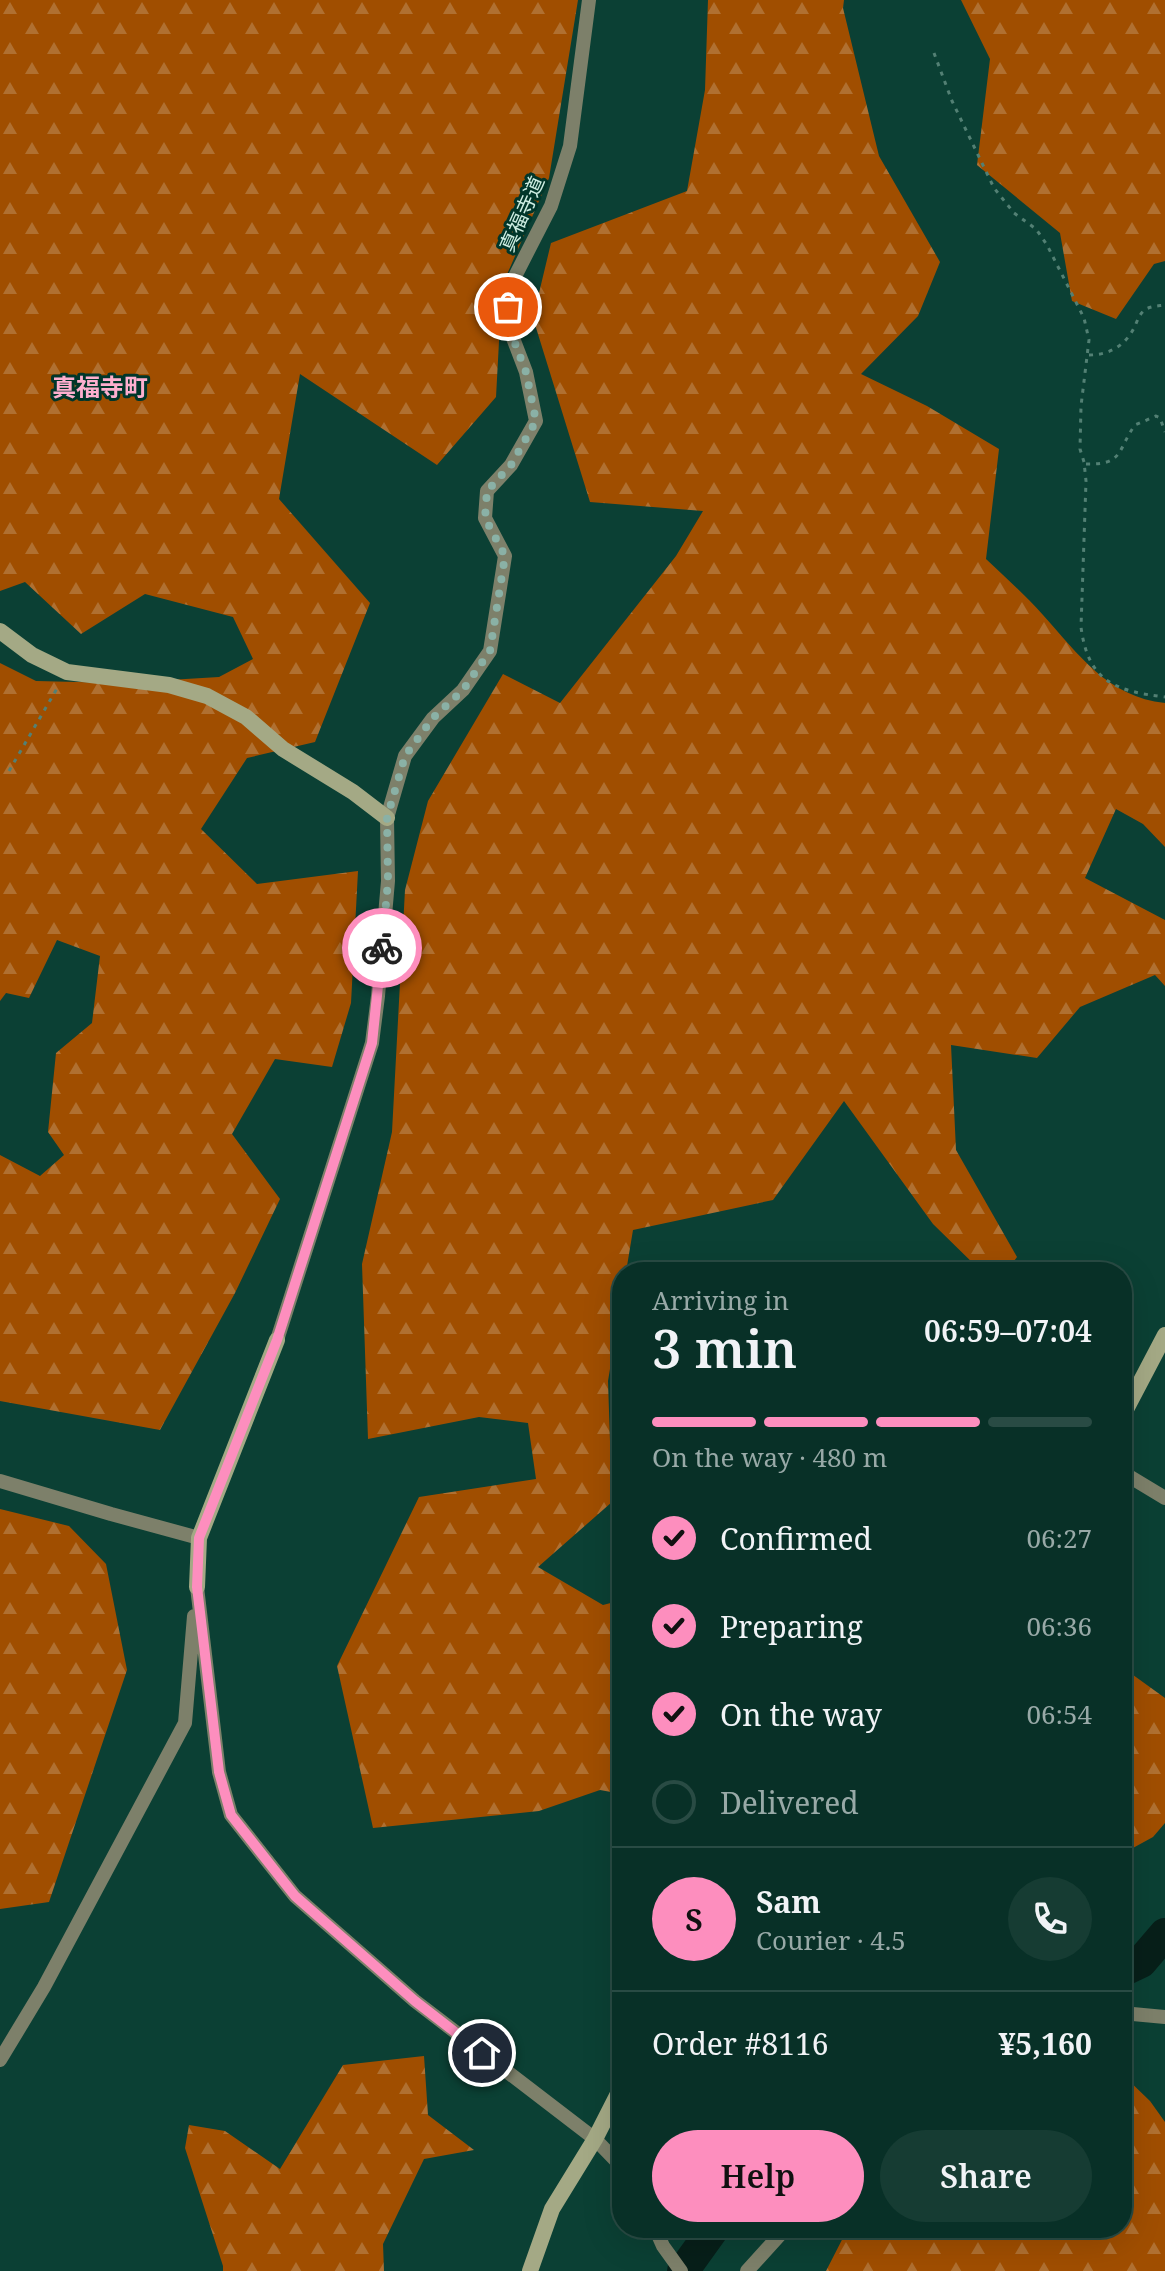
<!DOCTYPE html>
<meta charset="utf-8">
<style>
body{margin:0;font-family:"Noto Serif","Noto Sans JP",serif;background:#163c33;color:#f1f3f6;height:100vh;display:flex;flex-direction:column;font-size:30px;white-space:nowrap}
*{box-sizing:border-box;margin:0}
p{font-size:26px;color:#98a9a7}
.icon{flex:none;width:44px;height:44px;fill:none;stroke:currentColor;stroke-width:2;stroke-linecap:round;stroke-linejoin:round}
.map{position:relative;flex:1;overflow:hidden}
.side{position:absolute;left:612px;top:1262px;width:520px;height:976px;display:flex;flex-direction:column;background:#083027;border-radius:32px;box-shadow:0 8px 32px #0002,0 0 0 2px #294b44}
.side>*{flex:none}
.pin{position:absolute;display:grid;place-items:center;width:68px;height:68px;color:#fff;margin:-34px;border:4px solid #fff;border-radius:50%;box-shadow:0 2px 8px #0007}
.courier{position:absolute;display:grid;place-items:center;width:80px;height:80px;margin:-40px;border:6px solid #fd8ebe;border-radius:50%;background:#fff;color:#222;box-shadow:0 2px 10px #0007}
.summary em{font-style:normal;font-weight:600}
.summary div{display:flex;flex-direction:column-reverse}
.summary{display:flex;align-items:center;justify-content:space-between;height:136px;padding:0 40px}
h1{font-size:52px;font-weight:600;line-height:60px}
.bar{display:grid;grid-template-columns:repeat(4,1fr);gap:12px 8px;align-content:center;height:96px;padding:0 40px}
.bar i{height:10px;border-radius:6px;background:#294b44}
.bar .selected{background:#fd8ebe}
.bar p{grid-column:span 4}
.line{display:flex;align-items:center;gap:20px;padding:0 40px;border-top:2px solid #294b44}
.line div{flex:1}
.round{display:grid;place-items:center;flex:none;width:84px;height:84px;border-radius:42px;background:#163c33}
ol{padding:0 40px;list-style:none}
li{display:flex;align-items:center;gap:24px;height:88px}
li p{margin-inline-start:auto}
li .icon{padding:8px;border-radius:50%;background:#fd8ebe;color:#111;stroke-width:4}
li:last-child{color:#98a9a7}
li i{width:44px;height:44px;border:4px solid #294b44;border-radius:50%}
.button{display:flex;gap:16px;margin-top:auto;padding:16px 40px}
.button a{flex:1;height:92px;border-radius:48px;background:#fd8ebe;color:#111;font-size:32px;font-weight:600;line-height:92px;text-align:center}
.button a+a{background:#163c33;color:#f1f3f6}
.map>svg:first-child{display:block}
</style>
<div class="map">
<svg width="1165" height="2271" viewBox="0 0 1165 2271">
<defs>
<pattern id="forest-firs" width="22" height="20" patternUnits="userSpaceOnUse" patternTransform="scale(2)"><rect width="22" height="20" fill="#a04e00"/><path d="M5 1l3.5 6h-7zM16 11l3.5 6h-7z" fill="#b07031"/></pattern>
</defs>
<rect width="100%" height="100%" fill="#0b4034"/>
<path fill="url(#forest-firs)" d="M0 0H578L549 178 502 286 496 397 437 465 300 374 279 499 370 603 315 742 247 758 201 829 257 884 358 871 351 1003 332 1067 275 1059 232 1134 280 1199 235 1293 160 1430 0 1401V1155L40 1176 64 1155 48 1132 56 1053 92 1023 100 956 57 940 29 998 6 993 0 1001V663L36 681 119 683 219 677 253 659 233 617 145 594 81 634 25 582 0 591Z
M708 0H844L843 8 879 156 940 262 918 316 861 374 927 406 999 449 986 559C1005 577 1025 595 1043 615 1079 655 1108 697 1165 703V847L1143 824 1116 809 1085 878 1165 920V986L1155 975 1080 1007 1037 1058 951 1045 956 1150 1017 1257 1006 1272H982L933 1224 844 1101 773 1200 633 1230 626 1272H622V1296L608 1381 612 1502 538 1567 603 1605 622 1600V1794L600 1790 539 1811 373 1828 337 1666 419 1497 536 1479 528 1423 479 1417 368 1439 362 1264 392 1132 405 890 428 801 503 674 560 703 676 556 703 511 590 502 533 318 551 243 687 191 705 90Z
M961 0H1165V261L1154 264 1116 319 1072 301 1060 233 977 165 990 59Z
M0 1509 69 1526 106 1564 127 1670 49 1902 0 1909Z
M1122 1667 1165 1698V1823L1153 1837 1122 1854Z
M424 2056 428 2115 474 2150 424 2159 383 2244 384 2271H223V2266L185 2148 189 2125 225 2131 280 2169 343 2065Z
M1122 2074 1150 2101 1165 2122V2271H826L848 2228H1122Z"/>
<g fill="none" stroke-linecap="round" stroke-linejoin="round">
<path stroke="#071f19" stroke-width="32" d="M1122 1971 1141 1962 1165 1934
M683 2271 714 2228"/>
<path stroke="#538074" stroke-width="3" stroke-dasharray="4 6" stroke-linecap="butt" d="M934 53 952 101 994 188 1014 213 1036 229 1047 245 1084 318 1089 340 1081 406 1080 449 1084 462 1086 481 1081 627C1088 681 1114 691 1165 697
M1089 355C1110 355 1126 345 1135 326 1138 319 1140 313 1146 309 1152 306 1158 306 1165 305
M1086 464C1124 465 1117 450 1135 425L1156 416 1160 418 1165 432
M9 771 59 685"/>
<path stroke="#7d806a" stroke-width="14" d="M277 1340 372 1043 378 996 388 881 387 818 405 756 433 718 463 690 490 651 505 556 485 518 487 491 511 465 536 421 526 372 508 325V290L551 206 570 146 589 0
M1122 1472 1165 1498
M0 1481 111 1514 199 1538
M197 1587 219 1772 231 1815 295 1896 415 2001 595 2139 622 2167
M1122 2013 1165 2017
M0 2060 44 1987 185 1723 194 1616
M655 2228 663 2246 681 2271
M747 2271 786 2228"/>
<path stroke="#a4a985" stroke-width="16" d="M0 631 32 655 67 672 169 685 207 696 246 717 283 749 353 792 387 818
M1122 1417 1165 1335
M197 1587 199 1538 277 1340
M530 2271 552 2209 595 2139 622 2086"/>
</g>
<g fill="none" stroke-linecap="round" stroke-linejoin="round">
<path stroke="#8ab1a6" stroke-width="8" stroke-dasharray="0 14.4" d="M382 948 388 881 387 818 405 756 433 718 463 690 490 651 505 556 485 518 487 491 511 465 536 421 526 372 508 325V307"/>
<path stroke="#fd8ebe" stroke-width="10" d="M382 948 372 1043 277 1340 199 1538 197 1587 219 1772 231 1815 295 1896 415 2001 482 2053"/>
</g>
<g text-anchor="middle" stroke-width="6" stroke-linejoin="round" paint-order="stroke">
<g font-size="20" fill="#ceeee3" stroke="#00362a">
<text transform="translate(522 214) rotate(-66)" y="7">真福寺道</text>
</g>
<g font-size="24" font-weight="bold" fill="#feafcf" stroke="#00362a">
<text x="100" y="396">真福寺町</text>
</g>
</g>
</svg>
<div class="pin" style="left:508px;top:307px;background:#ea580c"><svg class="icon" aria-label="bag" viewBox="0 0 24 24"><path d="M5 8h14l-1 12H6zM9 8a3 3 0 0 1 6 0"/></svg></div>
<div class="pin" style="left:482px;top:2053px;background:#1f2937"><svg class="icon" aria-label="home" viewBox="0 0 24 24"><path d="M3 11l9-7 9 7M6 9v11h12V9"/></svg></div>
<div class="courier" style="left:382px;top:948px"><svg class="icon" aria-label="bike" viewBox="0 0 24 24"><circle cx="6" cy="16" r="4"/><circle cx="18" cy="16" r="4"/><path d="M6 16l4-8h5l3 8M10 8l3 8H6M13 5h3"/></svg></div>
<section class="side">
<div class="summary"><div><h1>3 min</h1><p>Arriving in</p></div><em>06:59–07:04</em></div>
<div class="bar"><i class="selected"></i><i class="selected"></i><i class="selected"></i><i></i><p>On the way · 480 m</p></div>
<ol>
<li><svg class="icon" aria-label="check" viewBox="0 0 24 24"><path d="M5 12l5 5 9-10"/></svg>Confirmed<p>06:27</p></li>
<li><svg class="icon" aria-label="check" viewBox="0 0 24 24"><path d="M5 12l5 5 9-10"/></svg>Preparing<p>06:36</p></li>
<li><svg class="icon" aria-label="check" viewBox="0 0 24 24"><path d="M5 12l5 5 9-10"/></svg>On the way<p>06:54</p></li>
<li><i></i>Delivered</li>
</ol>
<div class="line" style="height:144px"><b class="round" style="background:#fd8ebe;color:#111">S</b><div><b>Sam</b><p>Courier · 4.5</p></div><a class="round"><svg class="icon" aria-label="phone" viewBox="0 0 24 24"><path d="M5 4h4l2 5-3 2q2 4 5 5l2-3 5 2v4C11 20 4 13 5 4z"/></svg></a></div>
<div class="line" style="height:104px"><div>Order #8116</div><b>¥5,160</b></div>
<div class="button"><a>Help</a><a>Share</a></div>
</section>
</div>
